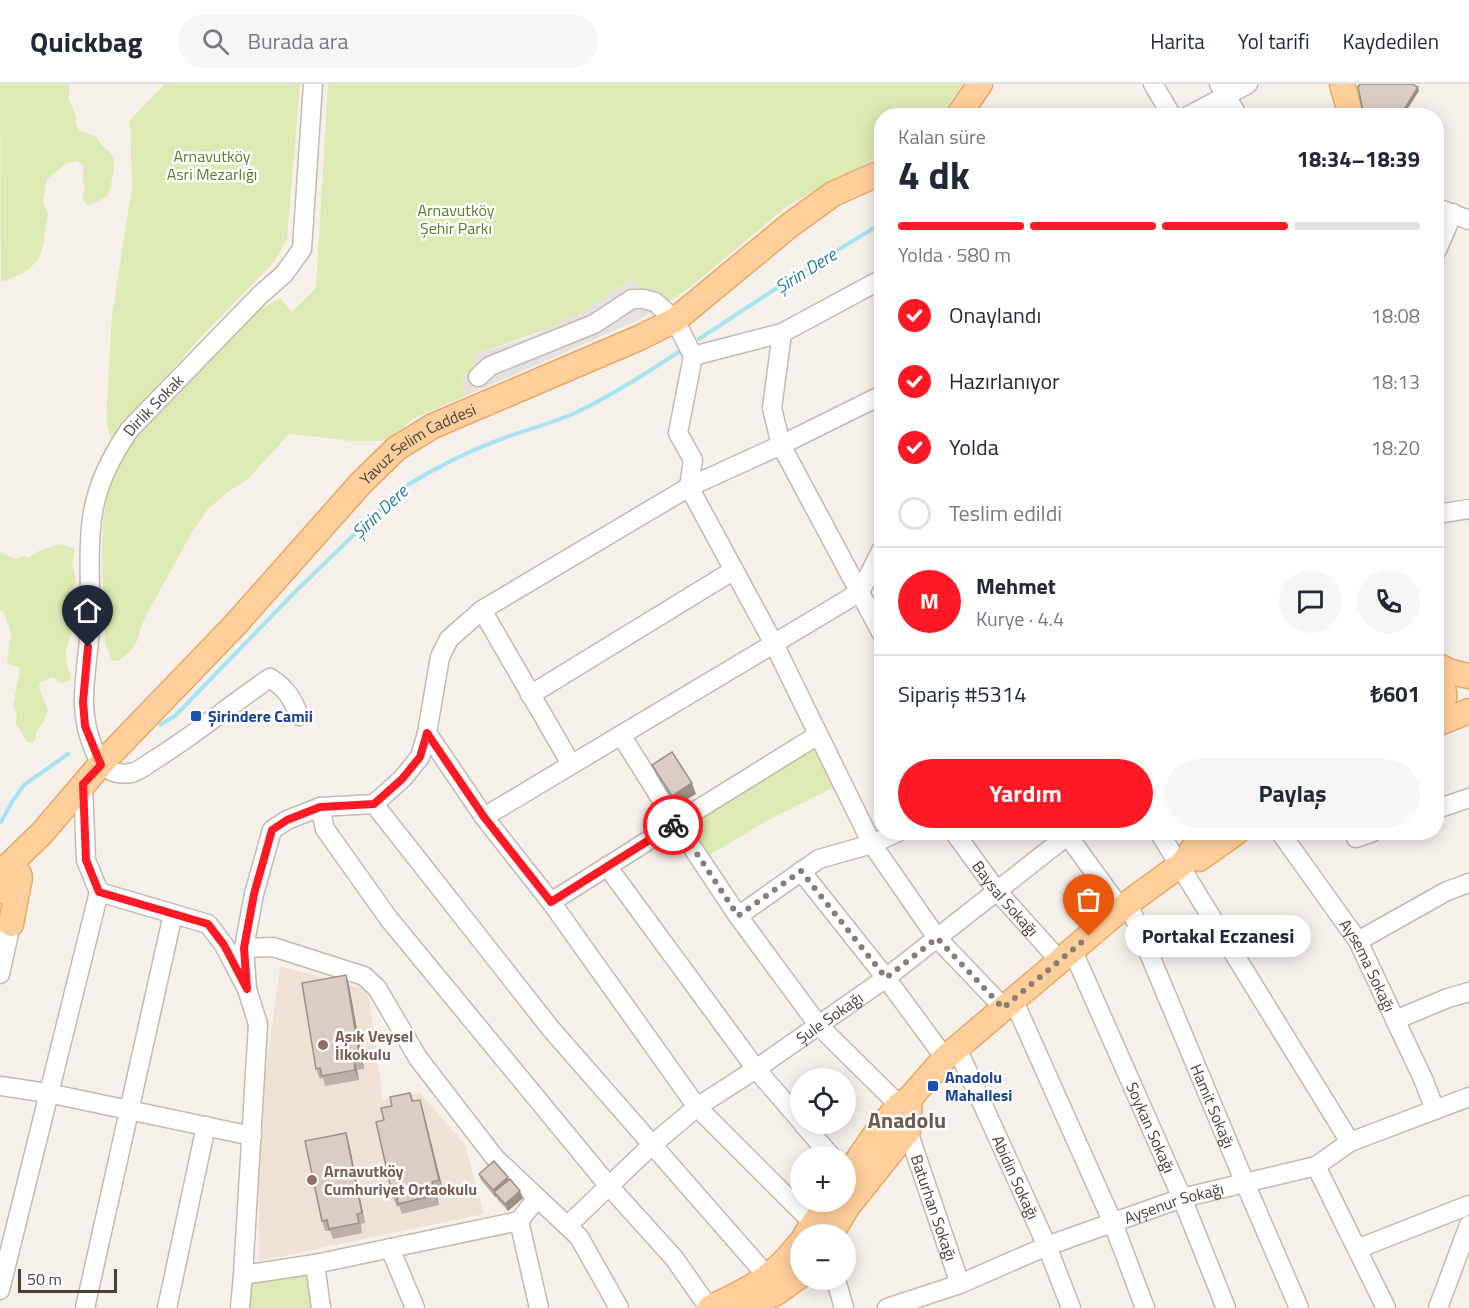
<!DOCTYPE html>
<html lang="tr">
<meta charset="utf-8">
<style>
body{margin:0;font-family:"Titillium Web",sans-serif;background:#f6f6f7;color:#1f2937;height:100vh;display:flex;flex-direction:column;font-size:22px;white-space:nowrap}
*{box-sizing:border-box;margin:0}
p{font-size:20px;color:#747a83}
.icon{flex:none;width:33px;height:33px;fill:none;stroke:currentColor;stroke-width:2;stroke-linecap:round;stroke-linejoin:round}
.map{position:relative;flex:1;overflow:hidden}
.drawer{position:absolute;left:874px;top:24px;width:570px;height:732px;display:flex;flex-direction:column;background:#fff;border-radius:24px;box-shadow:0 3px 15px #0003}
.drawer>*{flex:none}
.buttons{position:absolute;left:790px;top:984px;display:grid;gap:12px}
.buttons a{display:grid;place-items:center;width:66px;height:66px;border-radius:50%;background:#fff;box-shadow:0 3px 15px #0003;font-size:30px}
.scale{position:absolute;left:18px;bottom:15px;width:99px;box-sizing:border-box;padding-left:6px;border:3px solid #4b4038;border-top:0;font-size:16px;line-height:21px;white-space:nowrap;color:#4b4038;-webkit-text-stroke:4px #fff;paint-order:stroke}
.pin{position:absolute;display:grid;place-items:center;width:51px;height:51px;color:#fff;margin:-62px -26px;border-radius:50% 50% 50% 0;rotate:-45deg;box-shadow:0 0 6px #0007}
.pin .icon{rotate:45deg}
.courier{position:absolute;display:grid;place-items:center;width:60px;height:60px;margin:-30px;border:4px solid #ff1924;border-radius:50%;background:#fff;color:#222;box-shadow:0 2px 8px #0007}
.bubble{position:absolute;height:42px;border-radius:21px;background:#fff;box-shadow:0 3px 15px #0003;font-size:20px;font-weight:700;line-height:42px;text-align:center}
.summary em{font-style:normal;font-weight:700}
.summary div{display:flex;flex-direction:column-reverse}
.summary{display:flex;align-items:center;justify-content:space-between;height:102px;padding:0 24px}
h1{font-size:39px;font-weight:700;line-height:45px}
.bar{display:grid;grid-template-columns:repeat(4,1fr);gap:9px 6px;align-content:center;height:72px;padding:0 24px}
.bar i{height:8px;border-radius:4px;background:#e0e1e3}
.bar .current{background:#ff1924}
.bar p{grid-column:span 4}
.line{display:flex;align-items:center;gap:15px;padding:0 24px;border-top:2px solid #e0e1e3}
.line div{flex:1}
.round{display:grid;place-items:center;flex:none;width:63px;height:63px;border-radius:32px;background:#f6f6f7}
ol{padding:0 24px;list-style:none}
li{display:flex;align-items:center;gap:18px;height:66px}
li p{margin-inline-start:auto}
li .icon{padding:6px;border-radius:50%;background:#ff1924;color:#fff;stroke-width:4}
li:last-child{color:#747a83}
li i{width:33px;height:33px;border:3px solid #e0e1e3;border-radius:50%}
.primary-button{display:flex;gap:12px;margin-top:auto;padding:12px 24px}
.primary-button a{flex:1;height:69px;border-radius:36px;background:#ff1924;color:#fff;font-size:24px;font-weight:700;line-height:69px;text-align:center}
.primary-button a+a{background:#f6f6f7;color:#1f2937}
header{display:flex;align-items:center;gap:36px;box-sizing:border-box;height:84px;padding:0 30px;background:#fff;border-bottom:2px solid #e0e1e3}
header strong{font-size:28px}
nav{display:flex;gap:33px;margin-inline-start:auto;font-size:21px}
.search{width:420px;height:54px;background:#f6f6f7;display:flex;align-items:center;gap:15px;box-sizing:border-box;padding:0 21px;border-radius:33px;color:#747a83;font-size:22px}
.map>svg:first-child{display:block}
</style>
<header>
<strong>Quickbag</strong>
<div class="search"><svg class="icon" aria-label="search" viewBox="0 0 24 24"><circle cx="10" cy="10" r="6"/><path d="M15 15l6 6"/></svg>Burada ara</div>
<nav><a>Harita</a><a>Yol tarifi</a><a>Kaydedilen</a></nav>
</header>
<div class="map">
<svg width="1469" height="1224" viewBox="0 0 1469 1224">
<rect width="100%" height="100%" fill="#f6f0eb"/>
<path fill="#efe2d5" d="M280 882 368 906 383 1016 420 1009 465 1061 484 1130 259 1177V1038Z"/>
<path fill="#ddeab3" d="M0 0H69V15L76 32V41L80 47 97 53C102 65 107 63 112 71 118 81 110 101 108 112L88 122 82 114 85 104 82 96 84 82 77 77 67 79 47 95 43 119 48 130 43 162 39 175 28 186 8 196 1 197Z
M165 0H300L287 155 274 178 198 256 111 356 106 336 112 231 132 103 130 36Z
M328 0H963L941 31 882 32V71L787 122 688 205 668 218 629 196 585 227 549 244 474 271 472 285 462 293 465 312 414 334 386 357H354L289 350 248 395 228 408 208 425 192 448 143 537 137 557 130 568 118 577H112L105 558 102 473 103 437 109 400 119 374 136 351 258 227 280 214 292 228 316 204Z
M59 460 75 464 72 480 76 494 72 507 76 533 66 567V575L71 595 63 599 59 598 54 593 40 598 39 604 48 626 43 639 36 648V654L33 659 27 658 16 640 17 630 13 622 20 584 10 581 7 577 11 548 3 527 0 526V468L15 475 25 472 28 474 39 467Z
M814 661 834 703 770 735 708 772 689 747 691 737Z
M309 1188 313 1224H245L247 1197Z"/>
<path fill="#e5e1df" d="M630 196 668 218 636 237 465 312 462 293 472 285 474 271 533 252 549 244 585 227Z"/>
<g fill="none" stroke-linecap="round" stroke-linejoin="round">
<path stroke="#a7e3f3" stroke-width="4" d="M699 255 786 198 882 139
M160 641 175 632 296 507 401 405C433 385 468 367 504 354 528 345 554 339 577 328 613 311 647 289 680 267
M1 738 12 718 24 701 68 670"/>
<g stroke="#c5b9b0" stroke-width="21">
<g id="minor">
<path d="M1153 0 1172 32"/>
<path d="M1219 0 1238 32"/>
<path d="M1188 32 1248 0"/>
<path d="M1437 124 1469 136"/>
<path d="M1437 166 1453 129"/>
<path d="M782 249 772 324 781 361 882 550"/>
<path d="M693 272 782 249 882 195"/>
<path d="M478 293 490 282 594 240 632 215H644L655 218 675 236 693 272 678 349 693 376 689 403 774 560 872 760 937 854 1003 923"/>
<path d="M1437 430 1469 425"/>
<path d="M482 526 571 680"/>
<path d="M530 611 734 486"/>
<path id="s1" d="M299 632C293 615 286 604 270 594 231 620 195 651 154 676 148 680 138 688 131 689 112 692 102 684 95 668 74 621 89 586 90 538 91 502 87 464 93 428 98 398 112 371 130 345L260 211 284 190 302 165 313 0"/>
<path d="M427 649 484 733 551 818 697 1023 814 1140 819 1149"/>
<path id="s2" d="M621 651 676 739 738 832 819 942 899 1021 960 1200"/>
<path d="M83 700 86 776 99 808 208 840 224 861 247 905 258 940 243 1191 240 1224"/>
<path d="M374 720 551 945 768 1193"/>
<path d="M320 723 325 745 389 835 608 1101 674 1174 709 1224"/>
<path d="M1437 725 1469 714"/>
<path d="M484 733 860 508 882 465"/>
<path id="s3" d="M954 748 997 807 1059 876"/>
<path d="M1065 748 1121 825"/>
<path d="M1159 748 1350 1058"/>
<path id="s4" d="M1280 748 1358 857 1424 997 1435 1026"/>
<path d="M1354 748 1356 754 1373 748"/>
<path d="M607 782 756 985 801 1037"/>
<path d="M801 787 886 894 945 974"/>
<path d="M551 818 676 739 818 651"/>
<path id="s5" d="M1128 819 1245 1099 1299 1224"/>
<path d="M738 832 819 775 872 760 898 748"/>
<path d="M1358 857 1447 807 1469 799"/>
<path d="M244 864 273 863 364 892 377 904 418 974 495 1074 579 1153 619 1224"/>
<path id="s6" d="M1072 865 1182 1114 1226 1224"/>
<path d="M0 890 11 840"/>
<path d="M247 905 244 864 254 810 272 746 287 736 320 723 374 720 402 695 420 673 427 649 440 573 449 555 482 526 689 403 781 361 882 311"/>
<path d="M1013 915 1113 1139 1145 1224"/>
<path d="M1395 936 1448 914 1469 908"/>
<path id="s7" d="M957 964 1047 1162 1071 1224"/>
<path d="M0 1002 48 1009 252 1052"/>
<path d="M803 1040 831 1072"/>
<path d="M1316 1082 1350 1058 1469 1013"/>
<path d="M519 1137 539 1224"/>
<path id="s8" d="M567 1142 652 1061 697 1023 756 985 886 894 1072 748"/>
<path d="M390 1164 415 1224"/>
<path d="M1357 1165 1469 1121"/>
<path d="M315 1180 321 1224"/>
<path d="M243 1191 315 1180 519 1137 537 1114"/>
<path d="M836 1196 844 1224"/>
<path d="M0 1206 99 808"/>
<path d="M85 1224 173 830"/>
<path d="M167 1224 206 1042"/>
<path id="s9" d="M887 1224 960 1200 1047 1162 1182 1114 1316 1082 1386 1224"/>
<path d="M1438 1224 1469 1141"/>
</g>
</g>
<g stroke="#e8a867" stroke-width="27">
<g id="major">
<path d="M1342 0 1351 32"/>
<path d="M958 32 980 0"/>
<path d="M1437 581 1451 588 1469 592"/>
<path d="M1437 591C1443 603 1450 615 1437 624"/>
<path d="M1437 640 1469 627"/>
<path d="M1199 775 1237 748"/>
<path id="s10" d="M8 782 42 749 101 680 234 542 361 399 397 364 433 342 639 254 675 236 790 141 833 110 882 88"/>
<path d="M0 784C20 780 27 796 11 808L0 807"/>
<path d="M11 840 18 803"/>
<path d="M846 1093 877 1048 899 1021 910 1014 945 974 1128 819 1183 779 1194 763 1212 748"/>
<path d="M806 1150 829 1118"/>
<path d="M831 1150 848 1122 908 1047 910 1014"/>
<path d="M710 1224C751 1204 771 1196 801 1158"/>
<path d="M746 1224 776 1209 801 1191"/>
</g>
</g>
<use href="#minor" stroke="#fff" stroke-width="18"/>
<use href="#major" stroke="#ffcf9b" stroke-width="24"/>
</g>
<path fill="#bcb0a8" d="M652 681 696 710 675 722 656 691Z
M346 891 349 901 364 985 357 986 359 996 325 1002 323 994 320 995 316 985Z
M410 1009 414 1017 420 1016 423 1026 443 1106 436 1108 439 1121 402 1130 399 1122 397 1123 393 1113 392 1022Z
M349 1059 365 1139 361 1140 362 1149 333 1155 330 1147H325L322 1137Z
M479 1090 509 1095 523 1114 508 1127 497 1115 496 1112 495 1113 481 1096Z"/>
<path fill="#999088" d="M1418 3 1419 7 1403 32H1400Z
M692 699 696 710 675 722 672 712Z
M346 891 349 901 364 985 360 975Z
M354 976 357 986 359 996 355 986Z
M420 1016 423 1026 443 1106 439 1096Z
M346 1049 349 1059 365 1139 362 1129Z
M508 1093 510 1100 494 1108 496 1112 495 1113 493 1106Z
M432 1098 436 1108 439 1121 435 1111Z
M520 1107 523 1114 508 1127 505 1120Z"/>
<path fill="#dbcdc3" stroke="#999088" stroke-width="1.5" d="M1360 0H1412L1418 3 1400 32H1364L1358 3Z
M672 668 692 699 672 712 652 681Z
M346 891 360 975 354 976 355 986 322 992 320 984 316 985 302 899Z
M410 1009 412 1017 420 1016 439 1096 432 1098 435 1111 398 1120 397 1112 393 1113 376 1038 384 1036 381 1024 392 1022 390 1013Z
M346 1049 362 1129 357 1130 359 1139 329 1145 327 1136 322 1137 305 1057Z
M494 1077 508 1093 493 1106 479 1090Z
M510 1095 520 1107 505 1120 494 1108Z"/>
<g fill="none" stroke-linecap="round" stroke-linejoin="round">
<path stroke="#877e77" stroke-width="6" stroke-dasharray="0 10.8" d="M673 741 676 738 738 832 801 787 886 894 937 854 1003 924 1089 852"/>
<path stroke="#ff1924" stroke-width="8" d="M88 563 83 618 85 642 101 681 83 700 86 776 99 808 208 840 224 861 247 905 244 864 254 810 272 746 287 736 320 723 374 720 402 695 420 673 427 649 484 733 551 818 673 741"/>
</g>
<g fill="#1a4fb4" stroke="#fff" stroke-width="2">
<rect x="190" y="626" width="12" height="12" rx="3"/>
<rect x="927" y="996" width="12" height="12" rx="3"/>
</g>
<g fill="#8d6e63" stroke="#fff" stroke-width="2">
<circle cx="323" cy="961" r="6"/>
<circle cx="312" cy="1096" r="6"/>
</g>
<g text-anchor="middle" stroke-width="5" stroke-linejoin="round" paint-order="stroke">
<g font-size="16" fill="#5b7f29" stroke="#fff">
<text x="212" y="78">Arnavutköy<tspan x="212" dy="18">Asri Mezarlığı</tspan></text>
<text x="456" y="132">Arnavutköy<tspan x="456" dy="18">Şehir Parkı</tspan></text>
</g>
<g font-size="16" fill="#4b4038" stroke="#fff">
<text dy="6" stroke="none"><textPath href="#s1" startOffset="630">Dirlik Sokak</textPath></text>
<text dy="6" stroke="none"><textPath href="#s10" startOffset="591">Yavuz Selim Caddesi</textPath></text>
<text dy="6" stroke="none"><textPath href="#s3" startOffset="84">Baysal Sokağı</textPath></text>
<text dy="6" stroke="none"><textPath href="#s4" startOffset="160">Aysema Sokağı</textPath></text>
<text dy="6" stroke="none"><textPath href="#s8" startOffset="336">Şule Sokağı</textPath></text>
<text dy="6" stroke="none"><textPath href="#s5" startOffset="220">Hamit Sokağı</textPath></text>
<text dy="6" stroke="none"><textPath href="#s6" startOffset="195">Soykan Sokağı</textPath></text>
<text dy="6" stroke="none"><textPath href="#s7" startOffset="142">Abidin Sokağı</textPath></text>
<text dy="6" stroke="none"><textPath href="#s9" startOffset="306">Ayşenur Sokağı</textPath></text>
<text dy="6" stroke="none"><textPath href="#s2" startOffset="573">Baturhan Sokağı</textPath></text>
</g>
<g font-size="16" font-weight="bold" fill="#164399" stroke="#fff" text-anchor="start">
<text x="208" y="638">Şirindere Camii</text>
<text x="945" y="999">Anadolu<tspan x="945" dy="18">Mahallesi</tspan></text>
</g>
<g font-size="16" font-weight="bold" fill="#785e54" stroke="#fff" text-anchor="start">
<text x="335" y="958">Aşık Veysel<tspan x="335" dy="18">İlkokulu</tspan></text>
<text x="324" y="1093">Arnavutköy<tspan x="324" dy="18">Cumhuriyet Ortaokulu</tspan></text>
</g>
<g font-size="18" font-style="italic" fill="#277f99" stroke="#fff">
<text transform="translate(806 187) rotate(-32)" y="6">Şirin Dere</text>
<text transform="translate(380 428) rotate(-43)" y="6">Şirin Dere</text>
</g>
<g font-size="22" font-weight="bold" fill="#6e5b4f" stroke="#fff">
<text x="907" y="1044">Anadolu</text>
</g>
</g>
</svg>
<div class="buttons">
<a><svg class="icon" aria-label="locate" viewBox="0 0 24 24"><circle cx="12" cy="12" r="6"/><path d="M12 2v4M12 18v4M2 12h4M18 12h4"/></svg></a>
<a>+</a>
<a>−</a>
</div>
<div class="scale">50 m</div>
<div class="pin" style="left:1089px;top:852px;background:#ea580c"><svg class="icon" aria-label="bag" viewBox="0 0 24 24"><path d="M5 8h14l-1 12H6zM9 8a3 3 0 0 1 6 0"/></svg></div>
<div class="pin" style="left:88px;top:563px;background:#1f2937"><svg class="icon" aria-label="home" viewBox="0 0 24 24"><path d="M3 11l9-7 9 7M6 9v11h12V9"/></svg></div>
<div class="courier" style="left:673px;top:741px"><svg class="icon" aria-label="bike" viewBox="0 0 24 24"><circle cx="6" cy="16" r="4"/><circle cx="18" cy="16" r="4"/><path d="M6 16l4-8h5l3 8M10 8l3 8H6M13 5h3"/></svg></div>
<div class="bubble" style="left:1125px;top:831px;width:186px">Portakal Eczanesi</div>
<section class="drawer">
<div class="summary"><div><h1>4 dk</h1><p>Kalan süre</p></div><em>18:34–18:39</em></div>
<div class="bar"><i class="current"></i><i class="current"></i><i class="current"></i><i></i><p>Yolda · 580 m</p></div>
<ol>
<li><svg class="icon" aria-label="check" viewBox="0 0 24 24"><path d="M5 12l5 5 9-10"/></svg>Onaylandı<p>18:08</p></li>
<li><svg class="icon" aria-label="check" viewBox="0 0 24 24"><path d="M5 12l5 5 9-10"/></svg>Hazırlanıyor<p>18:13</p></li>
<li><svg class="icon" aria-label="check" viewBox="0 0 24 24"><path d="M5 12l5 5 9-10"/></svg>Yolda<p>18:20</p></li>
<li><i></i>Teslim edildi</li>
</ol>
<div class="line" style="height:108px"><b class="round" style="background:#ff1924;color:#fff">M</b><div><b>Mehmet</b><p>Kurye · 4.4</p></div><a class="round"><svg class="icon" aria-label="chat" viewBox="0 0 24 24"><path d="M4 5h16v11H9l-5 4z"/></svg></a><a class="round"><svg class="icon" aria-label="phone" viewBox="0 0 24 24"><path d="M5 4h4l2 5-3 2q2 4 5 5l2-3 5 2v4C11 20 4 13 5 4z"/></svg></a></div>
<div class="line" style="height:78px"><div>Sipariş #5314</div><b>₺601</b></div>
<div class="primary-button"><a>Yardım</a><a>Paylaş</a></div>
</section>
</div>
